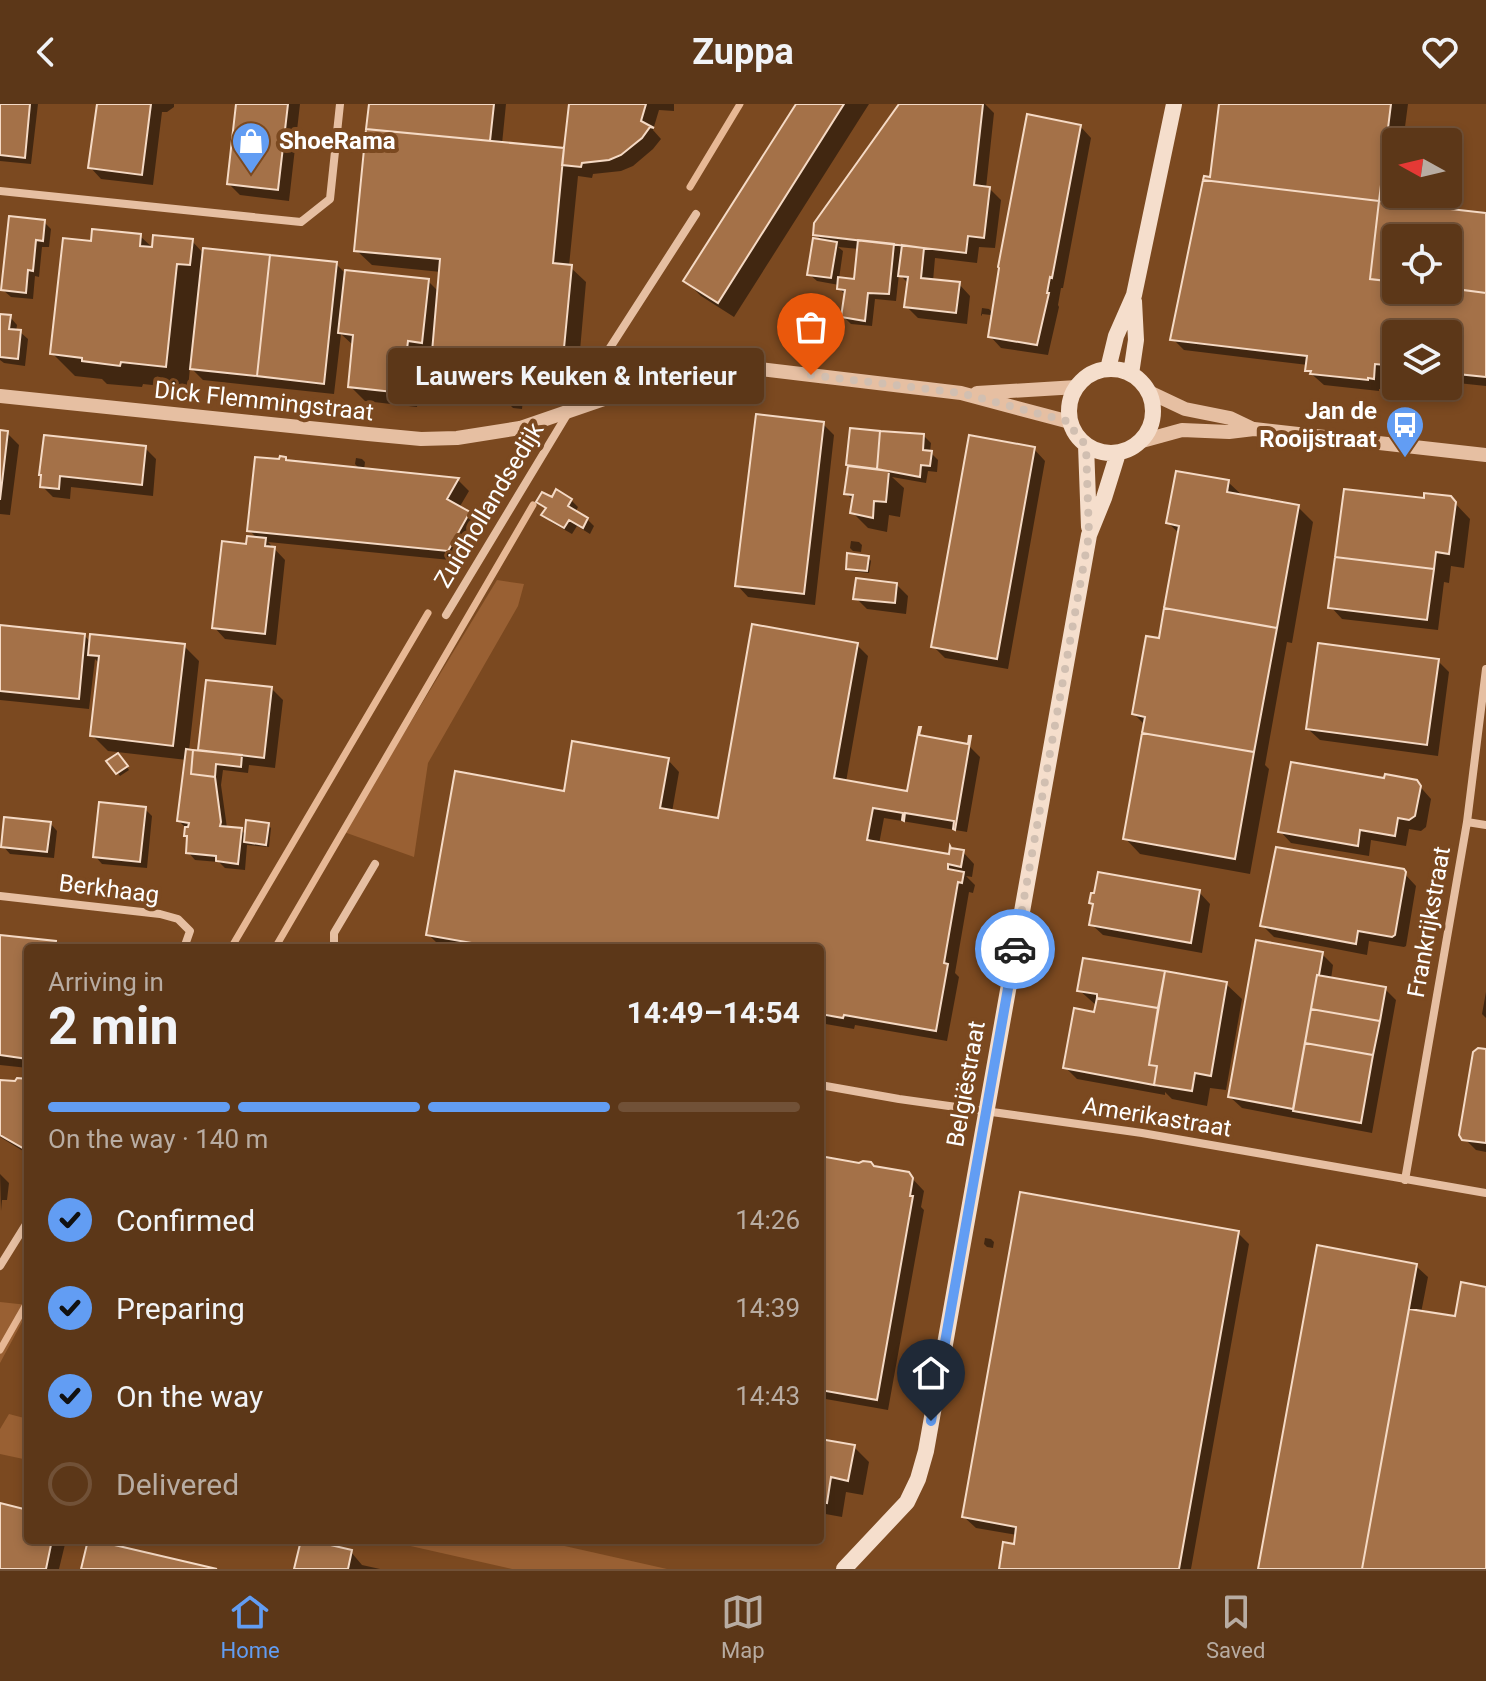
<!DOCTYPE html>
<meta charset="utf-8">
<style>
body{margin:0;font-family:Roboto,sans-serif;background:#654225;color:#f1f3f6;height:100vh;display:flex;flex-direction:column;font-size:30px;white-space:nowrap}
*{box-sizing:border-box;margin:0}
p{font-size:26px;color:#b8aca2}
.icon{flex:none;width:44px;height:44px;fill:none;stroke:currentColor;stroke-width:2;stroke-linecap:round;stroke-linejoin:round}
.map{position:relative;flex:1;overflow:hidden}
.drawer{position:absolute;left:24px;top:840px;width:800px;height:600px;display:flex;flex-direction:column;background:#5c3718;border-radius:8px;box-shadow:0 4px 12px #0003,0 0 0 2px #715137}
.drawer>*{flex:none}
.needle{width:52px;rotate:278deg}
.fabs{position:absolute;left:1382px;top:24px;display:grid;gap:16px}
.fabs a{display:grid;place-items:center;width:80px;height:80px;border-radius:8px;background:#5c3718;box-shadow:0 4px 12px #0003,0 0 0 2px #715137;font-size:40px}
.pin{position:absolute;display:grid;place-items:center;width:68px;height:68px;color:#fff;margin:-82px -34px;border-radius:50% 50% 50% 0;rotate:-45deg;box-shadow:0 0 8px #0007}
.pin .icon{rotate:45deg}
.courier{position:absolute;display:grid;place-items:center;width:80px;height:80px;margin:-40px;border:6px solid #629df3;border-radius:50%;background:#fff;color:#222;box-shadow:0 2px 10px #0007}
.bubble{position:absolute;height:56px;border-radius:8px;background:#5c3718;box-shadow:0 4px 12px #0003,0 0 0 2px #715137;font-size:26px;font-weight:700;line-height:56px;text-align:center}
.summary em{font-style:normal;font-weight:700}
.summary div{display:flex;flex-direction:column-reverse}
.summary{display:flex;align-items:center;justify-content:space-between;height:136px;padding:0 24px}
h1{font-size:52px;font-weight:700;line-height:60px}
.bar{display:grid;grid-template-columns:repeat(4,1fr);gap:12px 8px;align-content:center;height:96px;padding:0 24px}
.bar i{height:10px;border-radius:6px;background:#715137}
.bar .on{background:#629df3}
.bar p{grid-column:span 4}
ol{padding:0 24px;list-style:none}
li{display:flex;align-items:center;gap:24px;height:88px}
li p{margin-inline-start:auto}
li .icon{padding:8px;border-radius:50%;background:#629df3;color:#111;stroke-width:4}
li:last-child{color:#b8aca2}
li i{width:44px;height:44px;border:4px solid #715137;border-radius:50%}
header{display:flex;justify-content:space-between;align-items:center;height:104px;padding:0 24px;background:#5c3718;font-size:36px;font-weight:700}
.menu{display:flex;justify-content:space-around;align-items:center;height:112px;border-top:2px solid #715137;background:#5c3718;font-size:22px;color:#b8aca2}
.menu a{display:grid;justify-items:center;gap:4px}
.menu .on{color:#629df3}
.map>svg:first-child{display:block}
</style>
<header><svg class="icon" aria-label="back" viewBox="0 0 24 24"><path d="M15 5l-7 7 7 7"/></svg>Zuppa<svg class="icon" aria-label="heart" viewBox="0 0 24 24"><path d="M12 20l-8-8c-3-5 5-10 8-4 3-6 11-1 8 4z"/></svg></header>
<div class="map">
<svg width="1486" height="1465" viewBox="0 0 1486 1465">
<rect width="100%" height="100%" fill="#7b4920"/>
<path fill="#996033" d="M497 476 524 480 518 502 428 659 414 753 344 728Z
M0 1198 28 1201V1207L0 1259Z
M9 1310 28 1315V1356L0 1350V1325Z
M384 1436H538L667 1465H512Z"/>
<path fill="#0007" fill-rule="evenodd" d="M0 0H38L31 60 0 57Z
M98 0H174V3L167 8H162L153 81 101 75 90 63Z
M238 0H300L289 97 240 91 229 80Z
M371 0H506L502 40 566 46 571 0H674V7L659 6 653 26 661 35 653 45 633 62 621 67 593 70 592 74 578 72 569 162 586 178 579 258H569L523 296 522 305 513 304 509 300 457 295 456 299 448 298 432 283 435 253 422 251 417 303 365 297 350 282 354 242 341 230 334 290 203 276 190 263 188 285 143 280 142 283 107 280 102 275 75 272 52 249 93 139 140 132 154 145 192 137 204 150 336 160 344 168 428 177 439 188 441 168 372 161 356 146Z
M798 0H869L734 213 701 192 686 177Z
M902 0H985L994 9 986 84 990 85 1001 96 995 144 979 143 977 159 935 154 933 177 959 180 970 192 967 220 918 214 906 202 909 180 899 170 896 197 875 195 872 222 851 220 844 213 846 192 839 184V181L817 177 809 170 824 138 815 130ZM838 143 859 145 855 177 839 175 843 147Z
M1221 0H1408L1403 38H1396V100L1486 111V282L1448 278V230H1396V272L1386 270 1385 285H1379V287L1324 281 1307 266 1308 261 1184 246 1173 235 1211 79ZM1396 134H1448V186H1396Z
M1080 22 1091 34 1063 184H1061L1058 201 1059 203 1048 251 1001 244 990 232 999 212 982 210V212L981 211 982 204 989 205 993 209Z
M44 118 51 125 49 143H42L39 173 35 172 33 195 11 193 3 186Z
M10 213 17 221 16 228H20L28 235 25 262 4 259 0 256V218Z
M823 320 834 331 815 501 748 493 737 481Z
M0 328 7 329 19 341 10 411 0 410Z
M924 332 931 339 930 348 938 356 937 368 928 367 926 379 892 373 904 384 900 413 889 411 887 428 868 424 852 408 854 397 846 389 850 363 848 360Z
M145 344 156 355 153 392 71 383 70 395 53 393 42 382 43 372Z
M1034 345 1045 357 1008 565 945 554 933 542Z
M356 354 362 355 365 358 364 366 458 376 469 387 459 404 469 409 480 421 460 457 268 438 285 456 276 541 225 535 214 523 248 442 258 435 249 426 285 355 289 358 361 366 355 360Z
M1228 378 1244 393 1298 403 1313 418 1292 539 1287 538 1265 661 1269 665 1250 770 1140 750 1125 734 1145 621 1134 610 1161 536 1180 430 1168 419Z
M1450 394 1470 415 1464 464 1451 462 1449 479 1444 478 1438 526 1342 515 1331 503 1425 396Z
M571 396 578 403 575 409 587 415 594 422 590 430 577 422 572 430 551 418 544 411 547 406 538 398Z
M851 437 859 438 862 441 861 448 853 447 850 444Z
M868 453 871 457 869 469 851 467 848 464Z
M896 480 908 492 906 510 867 505 856 494Z
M0 523 85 532 91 539 184 542 199 557 189 647 204 649 200 645 272 585 283 596 275 664 249 661 248 669 223 666 221 681 227 724 241 726 247 732 268 721 271 724 269 743 247 741 245 766 225 764 219 758 195 756 188 748 189 735 186 731V724L179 717 187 656 108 647 92 631 100 560 95 555 89 605 0 596Z
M857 541 868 552 846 678 909 689 969 642 980 653 967 728 884 714 879 740 950 752 963 748 974 760 972 773 966 772 975 781 973 789 969 788 955 869 959 873 947 937 855 921 854 925 820 919V844H454L439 841 428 830 566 689 668 656 679 668 672 708 719 717Z
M1438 557 1449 568 1438 652 1320 636 1308 625Z
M121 654 129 666 120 672 109 658Z
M1386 677 1416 678 1431 695 1426 723 1421 727 1409 725 1406 742 1371 736 1369 752 1291 739 1280 727Z
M145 705 152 712 147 764 102 760 95 752Z
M50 719 57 727 54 754 10 750 3 742Z
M1402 767 1416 782 1406 842 1404 843 1369 837 1367 851 1274 833 1263 822Z
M1199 788 1210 800 1202 849 1103 831 1091 820 1094 801 1091 798Z
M0 833 55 839 60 844H28V964L0 961Z
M1322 850 1333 861 1331 875 1385 885 1396 896 1372 1029 1242 1004 1230 993Z
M1084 856 1226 880 1242 895 1226 986 1210 984 1207 1002 1172 995 1165 988V991L1077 975 1066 964 1095 910 1097 902 1079 886Z
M1486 888V914L1482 910Z
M1486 947V1048L1476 1046 1464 1034Z
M28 977V1050L0 1033V978L16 980Z
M820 1054 908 1070 924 1087 921 1103 924 1106 888 1306 820 1294Z
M0 1070 9 1079 7 1096H2L1 1107Z
M1238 1129 1249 1140 1191 1465H1001L1015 1442 1017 1431 976 1424 964 1413Z
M985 1134 991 1135 994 1138 993 1144 987 1143 984 1140Z
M1416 1162 1428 1173 1421 1209 1457 1215 1486 1185V1465H1260Z
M820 1327 822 1329 820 1337 854 1343 869 1358 863 1391 846 1388 842 1413 820 1409Z
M0 1401 28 1408V1436H66L59 1465H0Z
M351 1448 362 1461 380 1465H296Z"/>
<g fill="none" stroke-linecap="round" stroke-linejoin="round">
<path stroke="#e7b895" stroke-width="7" d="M690 83 740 0
M453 465 508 369
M231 844 428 509
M275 844 533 401
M0 1246 28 1197"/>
</g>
<path fill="#a47148" stroke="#f5dac5" stroke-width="2" d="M0 0H30L25 54 0 51Z
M97 0H151L142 71 88 64Z
M236 0H288L278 86 227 80Z
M369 0H494L490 37 366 25Z
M569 0H646L641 17 654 24 650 23 642 34 621 51 609 56 582 59 581 63 562 61Z
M796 0H844L718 199 683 177Z
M899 0H983L974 81 990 83 984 134 968 132 966 149 813 131 814 119Z
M1219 0H1391L1379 97 1203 76 1204 72 1210 73Z
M1027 10 1081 21 1052 174 1050 173 1047 189H1049L1037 241 988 233 999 164 998 163Z
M366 25 564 44 553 159 572 161 564 244 553 243 508 280 507 291 496 290V286L442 280 441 284 430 283 434 248H432L440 155 354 147Z
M1203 76 1379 97 1370 175 1396 178V186H1448V184L1486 189V273L1448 269V230H1396V262L1375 260 1374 275 1368 274V276L1310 270 1311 267H1305L1307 252 1170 236Z
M1379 97 1486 109V189L1448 184V134H1396V178L1370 175Z
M9 112 45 116 43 137 36 136 33 167 28 166 26 189 1 186Z
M92 125 141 130 140 142 152 143 153 131 193 135 190 161 177 160 166 263 121 258 120 262 82 257V254L50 250 63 134 91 137Z
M813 134 837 138 831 174 807 171Z
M858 136 894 140 889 190 868 189 865 217 841 213 845 186 837 185 838 173 854 175Z
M902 141 924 144 921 174 960 178 956 209 904 203 908 173 898 172Z
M203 144 270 151 257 272 190 265Z
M270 151 337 158 324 280 257 272Z
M345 166 429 175 422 239 408 237 402 289 348 283 353 231 338 229Z
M0 210 11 211 9 225 21 226 18 255 0 253Z
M756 310 824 318 804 490 735 482Z
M850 324 880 327 877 365 846 361Z
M0 326 8 327 0 396Z
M880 327 924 330 923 346 932 347 930 362 921 361 920 373 877 365Z
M44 331 146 342 142 381 60 372 59 385 40 383 41 371H39Z
M969 331 1035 343 997 555 931 543Z
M280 352 286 353V356L459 374 447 395 470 408 448 447 247 427 255 353 279 355Z
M848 362 889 367 886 398 874 397 873 414 850 409 853 391 844 390Z
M1176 367 1229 376 1227 388 1299 401 1277 524 1164 504 1179 422 1166 419Z
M556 385 572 395 568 402 588 414 583 424 569 416 564 424 541 411 546 404 536 398 542 388 552 393Z
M1344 385 1424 394V389L1451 392 1456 398 1449 450 1436 448 1434 465 1335 453Z
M247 432 266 434 265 442 275 443 265 530 212 524 222 437 246 440Z
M847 449 869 452 867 467 846 465Z
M1335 453 1434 465 1427 516 1328 504Z
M856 474 897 479 895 499 853 495Z
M1164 504 1277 524 1254 648 1142 629 1145 613 1132 610 1146 532 1159 534Z
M752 520 858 539 834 674 907 687 919 623H921L919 631 968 640 969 632H971L955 726 953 725 954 717 905 709 904 717 902 716 903 709 873 704 867 736 949 750 950 742 951 744 964 746 961 763 948 760V765L964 768 962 779 958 778 944 859 948 860 936 927 844 911 843 914 820 910V844H500L426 831 455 667 564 687 572 637 669 654 660 704 718 714Z
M0 521 85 530 79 595 0 587Z
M90 530 185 540 173 642 90 632 99 552 88 551Z
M1318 539 1439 555 1427 641 1306 625Z
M206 576 272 583 264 654 198 646Z
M1142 629 1254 648 1235 755 1123 735Z
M186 645 193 646 191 670 215 673 221 718 220 722 242 724 238 760 216 757V752L186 749 187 732H184L185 723H188L189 719 177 717Z
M193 646 242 651 241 663 216 660 215 673 191 670Z
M118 649 128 662 116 670 106 657Z
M1291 658 1384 674 1385 670 1417 676 1421 682 1415 712 1409 716 1398 714 1395 732 1360 726 1358 742 1278 728Z
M99 698 146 703 140 758 93 753Z
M4 713 51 718 47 748 1 743Z
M246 716 269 719 266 741 244 738Z
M1276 743 1404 765 1406 768 1395 831 1392 833 1358 827 1356 840 1260 822Z
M1098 768 1200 786 1191 839 1089 821 1093 800 1089 799 1091 789H1094Z
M0 831 56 837 55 844H28V955L0 951Z
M1256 836 1323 848 1319 871H1317L1293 1005 1228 993Z
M1083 854 1165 867 1158 904 1097 894V890L1077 887Z
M1165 867 1227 878 1211 972 1195 969 1192 987 1154 981 1157 962 1149 961Z
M1317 871 1386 883 1380 917 1311 905Z
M1097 894 1158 904 1149 961 1157 962 1154 981 1063 964 1074 904 1094 908Z
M1311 905 1380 917 1373 951 1305 939Z
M1305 939 1373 951 1361 1019 1293 1007Z
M1478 944 1486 945V1039L1462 1036 1459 1031 1473 948Z
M17 974 28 975V1047L0 1031V976L15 977Z
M820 1052 859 1059 863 1057 871 1058 874 1062 909 1068 913 1074 910 1092H913L877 1296 820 1286Z
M1020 1088 1239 1127 1179 1465H999L1003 1438 1014 1440 1016 1423 962 1413Z
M1317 1141 1417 1160 1362 1465H1258Z
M1461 1178 1486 1183V1465H1362L1409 1205 1455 1212Z
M820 1335 855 1341 848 1377 831 1373 827 1399 820 1398Z
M0 1399 28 1406V1436H52L46 1465H0Z
M88 1436H93L217 1465H81Z
M301 1436H309L352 1446 348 1465H294Z"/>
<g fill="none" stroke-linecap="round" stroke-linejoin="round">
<path stroke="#e6bfa2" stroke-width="8" d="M0 87 301 118 330 95 340 0
M446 511 568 309 696 110
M1467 718 1486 721
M0 792 160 810 178 815 190 827 184 844
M334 844V829L375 760
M820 981 899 995 1142 1029 1486 1089
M1405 1076 1467 718 1486 565
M0 1162 28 1117"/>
<path stroke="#e6bfa2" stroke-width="14" d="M1149 288 1185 305 1230 314 1253 325
M977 289 1077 283
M0 292 368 330 421 335 457 334 520 324 680 269 715 264H751L961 289 1070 318
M1142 337 1182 326 1229 328 1254 325 1486 351"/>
<path stroke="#f5decc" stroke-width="16" d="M1069 307a42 42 0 1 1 84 0a42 42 0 1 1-84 0Z
M1108 265 1116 232 1134 191 1174 0
M1131 270 1136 236 1134 197
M1086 341 1089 423
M844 1465 907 1398 918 1375 926 1347 1089 431 1104 394 1118 349"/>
</g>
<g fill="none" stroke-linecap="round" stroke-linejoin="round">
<path stroke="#d1bfb1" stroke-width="8" stroke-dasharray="0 14.4" d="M811 271 961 289 1070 318 1075 329 1086 341 1089 431 1015 845"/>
<path stroke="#629df3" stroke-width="10" d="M931 1317 1015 845"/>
</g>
<defs>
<g id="shop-pin" transform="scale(2)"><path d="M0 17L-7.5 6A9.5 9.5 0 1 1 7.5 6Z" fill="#629df3" stroke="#7b4920"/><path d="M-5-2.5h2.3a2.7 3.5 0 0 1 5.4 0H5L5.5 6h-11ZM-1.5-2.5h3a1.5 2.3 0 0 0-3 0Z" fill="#fff"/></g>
<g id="bus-pin" transform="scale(2)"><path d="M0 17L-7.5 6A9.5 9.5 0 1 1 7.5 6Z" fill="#629df3" stroke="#7b4920"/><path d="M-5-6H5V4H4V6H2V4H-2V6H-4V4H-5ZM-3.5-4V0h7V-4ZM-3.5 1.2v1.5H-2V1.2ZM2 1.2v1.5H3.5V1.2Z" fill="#fff"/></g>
</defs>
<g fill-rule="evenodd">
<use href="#shop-pin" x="251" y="37"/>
<use href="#bus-pin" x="1405" y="321"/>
</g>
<g text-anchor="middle" stroke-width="8" stroke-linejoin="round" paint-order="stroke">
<g font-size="24" font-weight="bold" fill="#fff" stroke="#7b4920" text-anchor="start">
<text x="279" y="45">ShoeRama</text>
<text x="1377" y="315" text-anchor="end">Jan de<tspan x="1377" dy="28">Rooijstraat</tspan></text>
</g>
<g font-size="24" fill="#fff" stroke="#7b4920">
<text transform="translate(264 297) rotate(6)" y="8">Dick Flemmingstraat</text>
<text transform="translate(489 401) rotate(-59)" y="8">Zuidhollandsedijk</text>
<text transform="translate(109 785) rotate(7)" y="8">Berkhaag</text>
<text transform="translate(1429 818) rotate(-80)" y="8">Frankrijkstraat</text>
<text transform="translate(966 980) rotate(-80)" y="8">Belgiëstraat</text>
<text transform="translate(1157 1013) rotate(9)" y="8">Amerikastraat</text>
</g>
</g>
</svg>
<div class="fabs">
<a><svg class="needle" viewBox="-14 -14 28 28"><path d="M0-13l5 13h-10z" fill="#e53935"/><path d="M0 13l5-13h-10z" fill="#b8aca2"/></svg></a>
<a><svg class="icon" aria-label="locate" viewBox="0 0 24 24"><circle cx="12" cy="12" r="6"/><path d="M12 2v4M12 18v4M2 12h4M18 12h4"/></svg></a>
<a><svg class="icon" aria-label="layers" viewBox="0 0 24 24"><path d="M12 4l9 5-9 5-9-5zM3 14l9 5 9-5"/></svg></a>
</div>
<div class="pin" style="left:811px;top:271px;background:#ea580c"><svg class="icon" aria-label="bag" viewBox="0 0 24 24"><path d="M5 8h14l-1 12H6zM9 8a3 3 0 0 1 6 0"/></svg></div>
<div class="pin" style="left:931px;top:1317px;background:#1f2937"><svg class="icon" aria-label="home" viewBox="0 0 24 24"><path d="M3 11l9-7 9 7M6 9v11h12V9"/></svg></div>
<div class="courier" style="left:1015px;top:845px"><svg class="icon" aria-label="car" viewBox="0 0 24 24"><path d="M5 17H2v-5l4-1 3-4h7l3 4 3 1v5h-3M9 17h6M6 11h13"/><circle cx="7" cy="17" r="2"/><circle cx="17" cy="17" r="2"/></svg></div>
<div class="bubble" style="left:388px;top:244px;width:376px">Lauwers Keuken &amp; Interieur</div>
<section class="drawer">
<div class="summary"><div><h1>2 min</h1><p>Arriving in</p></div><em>14:49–14:54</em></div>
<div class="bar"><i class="on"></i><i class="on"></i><i class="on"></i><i></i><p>On the way · 140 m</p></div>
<ol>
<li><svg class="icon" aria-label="check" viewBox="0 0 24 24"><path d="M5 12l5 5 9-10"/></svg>Confirmed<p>14:26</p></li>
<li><svg class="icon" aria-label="check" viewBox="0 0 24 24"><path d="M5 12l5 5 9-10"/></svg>Preparing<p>14:39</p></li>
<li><svg class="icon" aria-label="check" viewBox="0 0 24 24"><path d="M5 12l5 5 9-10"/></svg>On the way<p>14:43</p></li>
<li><i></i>Delivered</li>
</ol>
</section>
</div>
<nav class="menu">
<a class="on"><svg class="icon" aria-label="home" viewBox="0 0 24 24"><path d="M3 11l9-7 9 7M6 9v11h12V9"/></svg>Home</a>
<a><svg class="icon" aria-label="map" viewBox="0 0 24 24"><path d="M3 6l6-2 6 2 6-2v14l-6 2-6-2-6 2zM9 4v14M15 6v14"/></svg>Map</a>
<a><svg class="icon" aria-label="saved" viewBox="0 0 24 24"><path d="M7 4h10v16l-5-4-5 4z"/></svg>Saved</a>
</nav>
